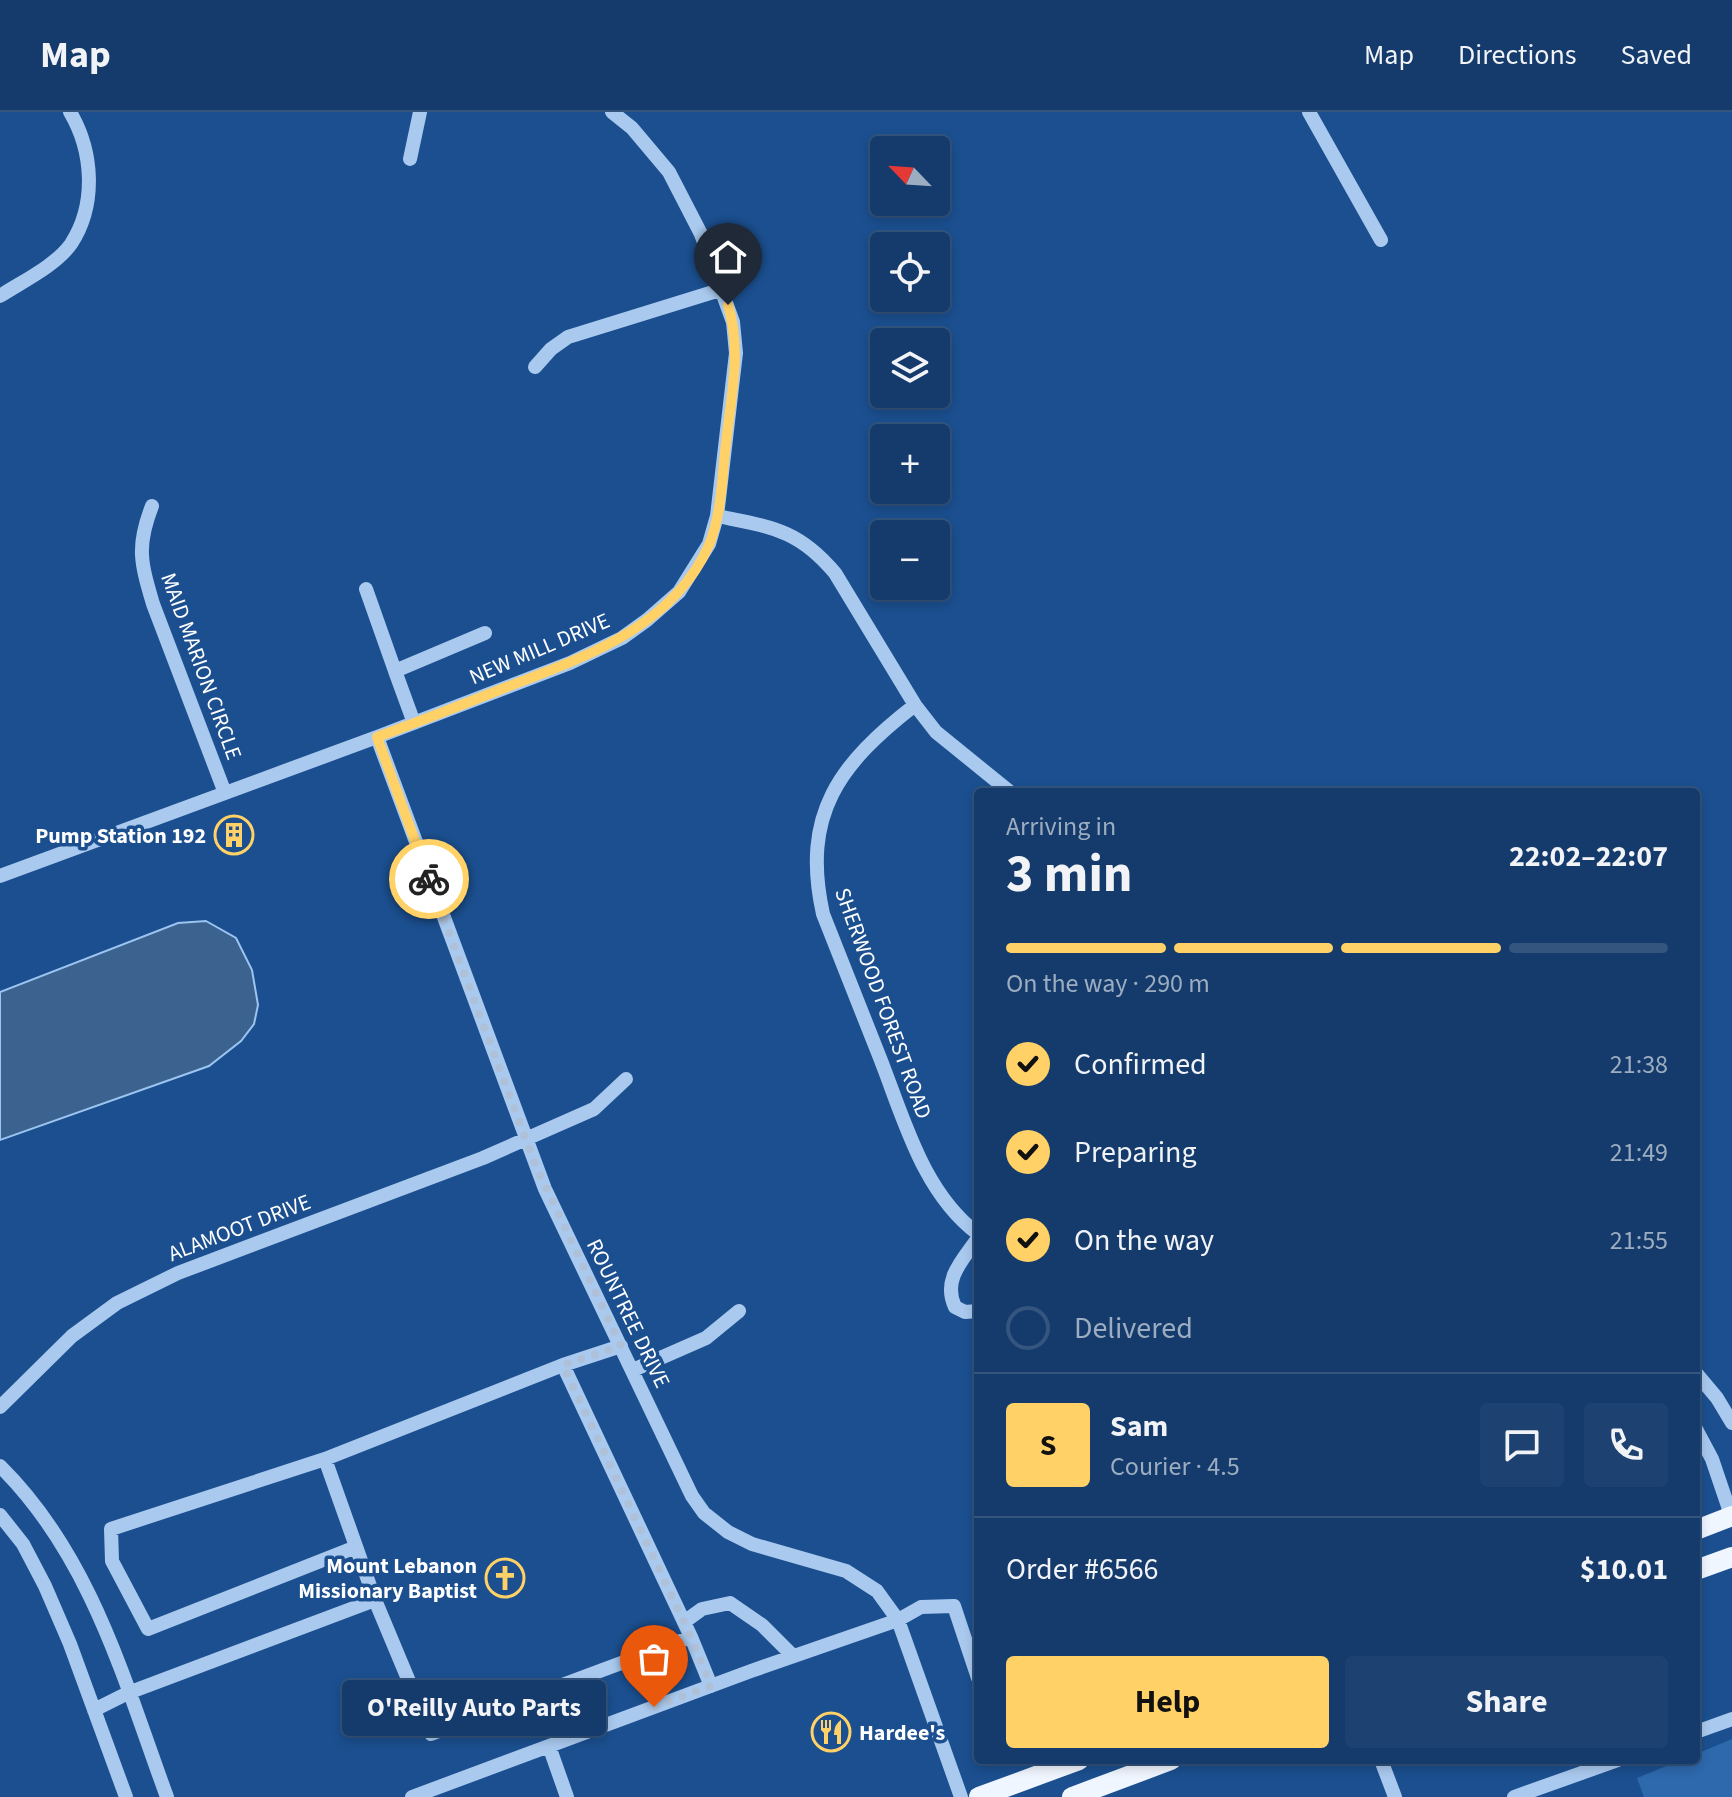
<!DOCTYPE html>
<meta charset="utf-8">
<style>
body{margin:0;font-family:"Source Sans 3",sans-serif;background:#1d4271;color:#f1f3f6;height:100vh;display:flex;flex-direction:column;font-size:30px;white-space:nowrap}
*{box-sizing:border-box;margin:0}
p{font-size:26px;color:#9dadc1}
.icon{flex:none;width:44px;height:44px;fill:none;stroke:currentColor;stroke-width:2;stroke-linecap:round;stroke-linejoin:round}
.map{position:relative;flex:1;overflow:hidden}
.details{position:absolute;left:974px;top:676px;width:726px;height:976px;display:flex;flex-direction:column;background:#143b6b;border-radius:8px;box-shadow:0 4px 12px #0003,0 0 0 2px #33557e}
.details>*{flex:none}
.needle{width:52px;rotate:295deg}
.buttons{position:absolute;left:870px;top:24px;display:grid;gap:16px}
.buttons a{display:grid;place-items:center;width:80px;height:80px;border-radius:8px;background:#143b6b;box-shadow:0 4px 12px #0003,0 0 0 2px #33557e;font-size:40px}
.pin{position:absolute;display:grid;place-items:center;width:68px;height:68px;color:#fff;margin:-82px -34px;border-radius:50% 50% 50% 0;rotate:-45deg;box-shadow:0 0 8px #0007}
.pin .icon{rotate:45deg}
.courier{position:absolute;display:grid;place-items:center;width:80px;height:80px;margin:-40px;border:6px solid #ffd166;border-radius:50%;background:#fff;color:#222;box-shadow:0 2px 10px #0007}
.bubble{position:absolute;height:56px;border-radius:8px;background:#143b6b;box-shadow:0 4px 12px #0003,0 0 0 2px #33557e;font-size:26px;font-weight:700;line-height:56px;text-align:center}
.overview em{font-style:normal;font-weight:700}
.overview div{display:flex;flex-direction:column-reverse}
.overview{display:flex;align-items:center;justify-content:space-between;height:136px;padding:0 32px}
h1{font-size:52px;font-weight:700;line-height:60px}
.bar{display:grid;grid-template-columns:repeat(4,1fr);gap:12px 8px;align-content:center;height:96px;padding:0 32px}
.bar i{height:10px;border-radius:6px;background:#33557e}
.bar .active{background:#ffd166}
.bar p{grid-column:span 4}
.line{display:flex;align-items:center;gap:20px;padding:0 32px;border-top:2px solid #33557e}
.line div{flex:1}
.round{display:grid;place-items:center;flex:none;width:84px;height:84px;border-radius:8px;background:#1d4271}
ol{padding:0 32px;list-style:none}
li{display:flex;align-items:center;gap:24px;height:88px}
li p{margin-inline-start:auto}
li .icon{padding:8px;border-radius:50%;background:#ffd166;color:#111;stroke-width:4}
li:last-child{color:#9dadc1}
li i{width:44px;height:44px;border:4px solid #33557e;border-radius:50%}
.cta{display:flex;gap:16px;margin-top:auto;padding:16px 32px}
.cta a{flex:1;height:92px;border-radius:8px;background:#ffd166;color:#111;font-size:32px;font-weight:700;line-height:92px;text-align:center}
.cta a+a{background:#1d4271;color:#f1f3f6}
header{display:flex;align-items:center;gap:48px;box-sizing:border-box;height:112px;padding:0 40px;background:#143b6b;border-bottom:2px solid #33557e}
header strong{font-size:38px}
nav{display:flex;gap:44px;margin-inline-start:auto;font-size:28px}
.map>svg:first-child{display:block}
</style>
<header>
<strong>Map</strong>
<nav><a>Map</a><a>Directions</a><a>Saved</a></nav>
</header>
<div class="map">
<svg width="1732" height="1685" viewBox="0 0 1732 1685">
<rect width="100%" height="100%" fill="#1b4f8f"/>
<path fill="#2e69ad" d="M1732 1627V1685H1644L1637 1666 1681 1648H1696V1642Z"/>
<path fill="#3c6290" stroke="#9cc4f0" stroke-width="2" d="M206 809 236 826 252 858 258 893 254 912 241 929 209 954 0 1028V880L178 811Z"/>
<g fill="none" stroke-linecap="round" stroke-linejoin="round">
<path stroke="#a9c9ee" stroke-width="14" d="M1309 0 1381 128
M410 47 420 0
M0 184C23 169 55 154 71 132 97 92 93 39 70 0
M535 255 551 237 568 225 723 177
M152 394C136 435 141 451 153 492L225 681
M717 404C771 415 798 417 835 461L915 593 936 620 1010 680
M366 477 395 559
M915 593C839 652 801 702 823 802 842 850 861 898 880 946 904 1007 923 1081 978 1122
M414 611 395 559 485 521
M377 625 545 1077 692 1384 704 1401 728 1420 752 1432 846 1459 877 1479 898 1508 961 1685
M0 764 377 625 570 551 622 526 647 508 679 480 709 432 717 404 736 241 733 210 701 122 669 60 632 16 612 0
M978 1126C963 1148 942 1167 955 1195L965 1200 978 1199
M621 1234 563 1253 691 1525
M633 1258 706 1226 739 1199
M1696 1261 1717 1286 1732 1311
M0 1295 72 1224 117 1191 178 1161 483 1046 594 997 626 967
M1696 1317 1712 1347 1732 1406
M325 1347 111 1417 112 1449 148 1517 356 1435
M0 1354C91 1444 124 1568 167 1685
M0 1403 23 1432 45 1474 70 1532 126 1685
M375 1488 325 1347 563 1253
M684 1510 702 1497 730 1491 762 1513 793 1544
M94 1598 128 1581 375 1488 431 1622 691 1525 711 1574
M1696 1620 1732 1607
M549 1634 567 1685
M1381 1648 1395 1685
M412 1685 751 1559 898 1508 921 1495 954 1494 978 1566
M1514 1685 1618 1648"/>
<path stroke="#f0f6ff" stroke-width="20" d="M1696 1418 1732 1404
M1696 1458 1732 1445
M979 1685 1079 1648
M1072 1685 1171 1648"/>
</g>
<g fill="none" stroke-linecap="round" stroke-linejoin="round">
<path stroke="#afc1d8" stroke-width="8" stroke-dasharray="0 14.4" d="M429 767 535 1052 621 1234 563 1253 691 1525 711 1574 654 1595"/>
<path stroke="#ffd166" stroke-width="10" d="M429 767 377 625C421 609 464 592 507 575 585 545 673 515 709 433 722 402 722 364 726 331 731 285 742 238 728 193"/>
</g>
<defs>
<g id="building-ring" transform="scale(2)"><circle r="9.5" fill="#1b4f8f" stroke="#ffd166" stroke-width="1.5"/><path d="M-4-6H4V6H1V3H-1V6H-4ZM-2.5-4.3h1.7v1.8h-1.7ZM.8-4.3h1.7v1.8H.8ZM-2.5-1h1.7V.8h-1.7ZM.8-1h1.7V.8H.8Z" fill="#ffd166"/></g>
<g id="church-ring" transform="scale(2)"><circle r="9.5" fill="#1b4f8f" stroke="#ffd166" stroke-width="1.5"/><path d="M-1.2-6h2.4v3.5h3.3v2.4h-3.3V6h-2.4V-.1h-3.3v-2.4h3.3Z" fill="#ffd166"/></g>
<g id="restaurant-ring" transform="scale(2)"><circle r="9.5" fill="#1b4f8f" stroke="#ffd166" stroke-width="1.5"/><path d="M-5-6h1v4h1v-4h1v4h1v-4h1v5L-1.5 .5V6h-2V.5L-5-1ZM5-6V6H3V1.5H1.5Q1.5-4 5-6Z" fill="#ffd166"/></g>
</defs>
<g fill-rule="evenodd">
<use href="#building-ring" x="234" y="723"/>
<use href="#church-ring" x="505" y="1466"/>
<use href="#restaurant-ring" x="831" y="1620"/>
</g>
<g text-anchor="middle" stroke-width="7" stroke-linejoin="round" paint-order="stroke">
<g font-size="22" fill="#fff" stroke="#1b4f8f">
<text transform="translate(539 536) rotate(-23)" y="8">NEW MILL DRIVE</text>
<text transform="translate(202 554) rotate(70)" y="8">MAID MARION CIRCLE</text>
<text transform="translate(884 891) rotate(70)" y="8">SHERWOOD FOREST ROAD</text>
<text transform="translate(239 1115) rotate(-21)" y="8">ALAMOOT DRIVE</text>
<text transform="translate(629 1201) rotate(64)" y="8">ROUNTREE DRIVE</text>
</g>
<g font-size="22" font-weight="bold" fill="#fff" stroke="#1b4f8f" text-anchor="end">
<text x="206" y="731">Pump Station 192</text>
<text x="477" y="1461">Mount Lebanon<tspan x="477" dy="25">Missionary Baptist</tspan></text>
<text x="859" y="1628" text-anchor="start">Hardee's</text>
</g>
</g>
</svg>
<div class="buttons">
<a><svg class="needle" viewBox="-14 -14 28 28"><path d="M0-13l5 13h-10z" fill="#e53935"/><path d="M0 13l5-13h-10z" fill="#9dadc1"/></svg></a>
<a><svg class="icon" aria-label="locate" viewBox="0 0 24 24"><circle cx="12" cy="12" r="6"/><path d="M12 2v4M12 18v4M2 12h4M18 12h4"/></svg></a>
<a><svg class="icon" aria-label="layers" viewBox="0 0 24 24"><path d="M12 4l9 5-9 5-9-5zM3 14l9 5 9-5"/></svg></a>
<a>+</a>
<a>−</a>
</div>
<div class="pin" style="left:654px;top:1595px;background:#ea580c"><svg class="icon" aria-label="bag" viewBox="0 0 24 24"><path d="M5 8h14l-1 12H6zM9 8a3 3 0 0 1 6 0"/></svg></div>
<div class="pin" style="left:728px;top:193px;background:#1f2937"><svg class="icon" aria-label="home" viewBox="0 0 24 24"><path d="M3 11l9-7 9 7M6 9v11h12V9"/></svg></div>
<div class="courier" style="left:429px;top:767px"><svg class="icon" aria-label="bike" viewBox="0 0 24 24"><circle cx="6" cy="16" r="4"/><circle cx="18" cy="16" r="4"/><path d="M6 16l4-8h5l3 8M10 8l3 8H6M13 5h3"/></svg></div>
<div class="bubble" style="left:342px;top:1568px;width:264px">O'Reilly Auto Parts</div>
<section class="details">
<div class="overview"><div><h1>3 min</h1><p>Arriving in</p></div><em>22:02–22:07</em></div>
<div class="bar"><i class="active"></i><i class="active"></i><i class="active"></i><i></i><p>On the way · 290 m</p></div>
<ol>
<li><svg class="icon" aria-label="check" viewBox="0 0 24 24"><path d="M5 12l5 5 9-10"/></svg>Confirmed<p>21:38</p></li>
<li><svg class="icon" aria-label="check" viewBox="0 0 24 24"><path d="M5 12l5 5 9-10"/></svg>Preparing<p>21:49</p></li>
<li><svg class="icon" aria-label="check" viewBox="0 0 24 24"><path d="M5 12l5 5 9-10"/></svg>On the way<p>21:55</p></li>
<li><i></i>Delivered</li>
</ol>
<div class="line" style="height:144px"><b class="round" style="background:#ffd166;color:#111">S</b><div><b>Sam</b><p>Courier · 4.5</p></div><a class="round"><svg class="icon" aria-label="chat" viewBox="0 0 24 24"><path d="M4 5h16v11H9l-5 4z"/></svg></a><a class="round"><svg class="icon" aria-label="phone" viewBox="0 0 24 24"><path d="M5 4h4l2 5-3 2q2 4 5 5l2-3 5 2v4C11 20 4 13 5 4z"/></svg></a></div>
<div class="line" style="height:104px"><div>Order #6566</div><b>$10.01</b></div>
<div class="cta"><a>Help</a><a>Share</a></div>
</section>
</div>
